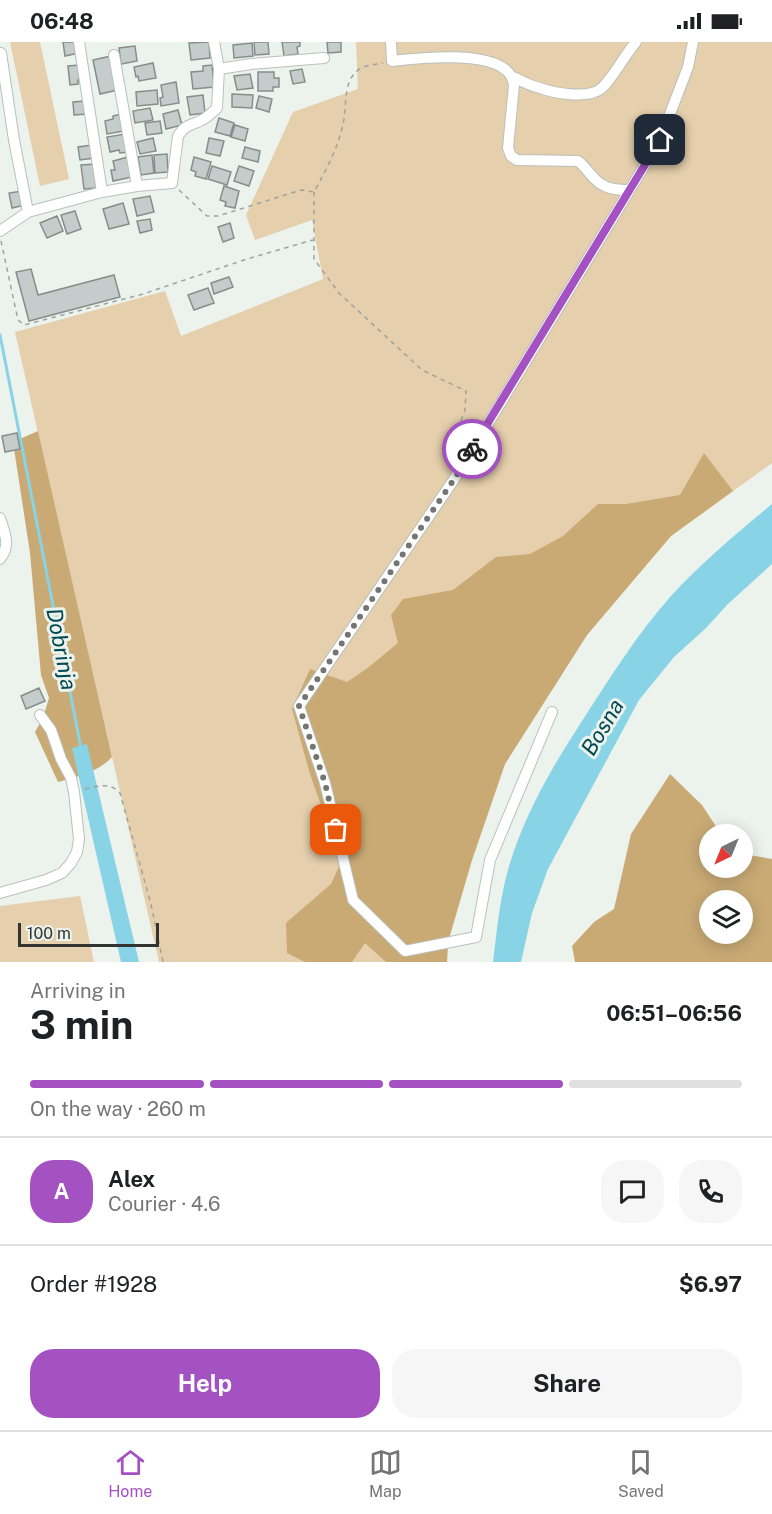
<!DOCTYPE html>
<meta charset="utf-8">
<style>
body{margin:0;font-family:"Public Sans",sans-serif;background:#f6f6f6;color:#202124;height:100vh;display:flex;flex-direction:column;font-size:22px;white-space:nowrap}
*{box-sizing:border-box;margin:0}
p{font-size:20px;color:#757577}
.icon{flex:none;width:33px;height:33px;fill:none;stroke:currentColor;stroke-width:2;stroke-linecap:round;stroke-linejoin:round}
.map{position:relative;height:920px;overflow:hidden}
.drawer{display:flex;flex-direction:column;background:#fff;flex:1}
.drawer>*{flex:none}
.needle{width:39px;rotate:223deg}
.buttons{position:absolute;left:699px;top:782px;display:grid;gap:12px}
.buttons a{display:grid;place-items:center;width:54px;height:54px;border-radius:50%;background:#fff;box-shadow:0 3px 15px #0003;font-size:30px}
.scale{position:absolute;left:18px;bottom:15px;width:141px;box-sizing:border-box;padding-left:6px;border:3px solid #323432;border-top:0;font-size:16px;line-height:21px;white-space:nowrap;color:#323432;-webkit-text-stroke:4px #ecf2ec;paint-order:stroke}
.pin{position:absolute;display:grid;place-items:center;width:51px;height:51px;color:#fff;margin:-26px;border-radius:12px;box-shadow:0 3px 9px #0006}
.courier{position:absolute;display:grid;place-items:center;width:60px;height:60px;margin:-30px;border:4px solid #a452c2;border-radius:50%;background:#fff;color:#222;box-shadow:0 2px 8px #0007}
.headline em{font-style:normal;font-weight:700}
.headline div{display:flex;flex-direction:column-reverse}
.headline{display:flex;align-items:center;justify-content:space-between;height:102px;padding:0 30px}
h1{font-size:39px;font-weight:700;line-height:45px}
.bar{display:grid;grid-template-columns:repeat(4,1fr);gap:9px 6px;align-content:center;height:72px;padding:0 30px}
.bar i{height:8px;border-radius:4px;background:#e0e0e0}
.bar .on{background:#a452c2}
.bar p{grid-column:span 4}
.line{display:flex;align-items:center;gap:15px;padding:0 30px;border-top:2px solid #e0e0e0}
.line div{flex:1}
.round{display:grid;place-items:center;flex:none;width:63px;height:63px;border-radius:24px;background:#f6f6f6}
.primary-button{display:flex;gap:12px;margin-top:auto;padding:12px 30px}
.primary-button a{flex:1;height:69px;border-radius:24px;background:#a452c2;color:#fff;font-size:24px;font-weight:700;line-height:69px;text-align:center}
.primary-button a+a{background:#f6f6f6;color:#202124}
.status{display:flex;justify-content:space-between;align-items:center;height:42px;padding:0 30px;background:#fff;direction:ltr}
.status svg{height:16px;fill:currentColor}
.menu{display:flex;justify-content:space-around;align-items:center;height:84px;border-top:2px solid #e0e0e0;background:#fff;font-size:16px;color:#757577}
.menu a{display:grid;justify-items:center;gap:3px}
.menu .on{color:#a452c2}
.map>svg:first-child{display:block}
</style>
<div class="status"><b>06:48</b><svg viewBox="0 0 49 12"><path d="M0 12V9h3v3zM5 12V6h3v6zM10 12V3h3v9zM15 12V0h3v12zM26 1h20v11H26zM47 4h2v5h-2z"/></svg></div>
<div class="map">
<svg width="772" height="920" viewBox="0 0 772 920">
<rect width="100%" height="100%" fill="#ecf2ec"/>
<path fill="#e5cfac" d="M10 0H40L69 137 40 144Z
M356 0H772V421L671 494 587 593 505 722 472 818 448 900 447 920H159L15 290 165 249 181 294 323 237 312 178 255 198 246 173 293 70 358 47Z
M80 854 94 920H0V864Z"/>
<path fill="#c9aa75" fill-rule="evenodd" d="M38 389 112 715C98 730 77 735 58 740L35 690 43 676 49 656 41 633 30 511 13 400Z
M704 411 733 449 671 494 587 593 505 722 472 818 448 900 447 920H386L365 901 352 920H305L287 911 286 881 331 842 341 820 310 732 292 667 310 627 347 640 369 625 398 601 391 573 403 557 453 548 496 515 530 512 563 494 598 462H626L680 453Z
M670 732 702 763 721 792H710V825H742L743 812 772 817V920H575L572 904 594 880 614 867 631 792ZM710 858H742V891H710Z"/>
<path fill="#88d3e5" d="M772 462V522L728 562 705 587 674 615 639 658 548 827 532 871 521 920H493C497 887 500 853 510 821 526 769 554 722 584 676 611 634 638 591 671 554 702 520 737 491 772 462Z
M87 702 139 920H121L72 706Z"/>
<g fill="none" stroke-linecap="round" stroke-linejoin="round">
<path stroke="#88d3e5" stroke-width="3" d="M0 293 81 706"/>
</g>
<path fill="#c4cdcb" stroke="#868e8c" stroke-width="1.5" d="M63 0H77L79 11 65 14Z
M209 0 210 16 191 18 189 1Z
M254 0H268L269 12 255 13Z
M282 0H300V4L297 5 298 12 284 14Z
M327 0H341V10L328 11Z
M252 1 253 14 234 16 233 3Z
M135 4 137 19 121 22 119 6Z
M111 14 118 48 100 52 93 18Z
M153 21 156 36 139 39 138 34 136 35 134 25Z
M80 23 82 38H78V42L70 43 68 24Z
M212 23 214 45 193 47 191 30 203 29V24Z
M302 27 305 40 293 42 290 29Z
M258 30H274V36H279V45H273V49H258Z
M250 32 253 46 237 48 234 34Z
M176 40 179 61 161 64 160 56 163 55 161 43Z
M157 48 158 62 137 64 136 50Z
M232 52 253 53 252 66 232 65Z
M203 53 205 71 190 73 187 55Z
M259 54 272 57 269 70 256 66Z
M85 59 87 72 74 73 73 60Z
M150 66 153 78 135 81 133 69Z
M178 68 182 83 166 87 163 72Z
M121 72 124 89 107 92 105 79 113 77V74Z
M219 76 234 81 230 94 215 90Z
M160 79 162 91 147 93 145 81Z
M235 83 248 87 245 99 231 95Z
M125 92 129 110 120 111 119 108 110 110 107 95Z
M153 96 156 109 140 112 137 100Z
M209 96 224 99 220 114 206 111Z
M92 103 94 116 80 118 78 105Z
M245 105 260 109 258 120 242 116Z
M167 112 168 130 155 131 154 113Z
M152 113 154 131 141 133 138 115Z
M128 115 132 135 113 139 111 128H115L113 119Z
M194 115 211 120 206 137 195 134 196 130 191 128Z
M96 122 99 146 84 147 81 123Z
M212 124 231 130 227 143 208 137Z
M239 124 254 129 249 144 234 139Z
M224 144 239 149 235 166 225 164 226 160 220 158Z
M22 149 25 163 12 166 9 151Z
M150 154 154 170 137 174 133 157Z
M123 161 129 182 109 187 103 167Z
M75 169 81 187 67 192 61 173Z
M57 174 63 189 47 196 40 181Z
M150 177 152 188 140 191 137 179Z
M230 181 234 196 223 200 218 185Z
M31 227 38 253 114 233 120 255 29 279 16 230Z
M229 235 233 245 214 252 211 241Z
M208 246 214 261 194 268 188 253Z
M17 391 20 407 5 410 2 394Z
M39 646 45 659 26 667 21 654Z"/>
<g fill="none" stroke-linecap="round" stroke-linejoin="round">
<g stroke="#bac0ba" stroke-width="12">
<path id="minor" d="M79 0 102 150
M391 0 392 19C419 16 495 7 511 34 513 37 513 40 514 43L508 106 511 114 517 118 578 119C585 124 589 132 596 138 605 147 617 148 629 148
M1 11 14 98 28 170
M114 13 137 144
M219 27 251 22 324 16
M511 34C520 38 528 43 537 45 553 51 588 58 602 46 615 33 624 14 636 0
M0 189 28 170 102 150 137 144 172 141 178 94C184 84 190 83 200 79 207 76 212 71 217 66L219 27 214 0
M0 476C5 492 11 503 0 517
M552 670 490 818 476 895 405 909 353 858 325 741 299 664 455 436 660 98 688 25 693 0
M0 851 46 838 62 831 71 821 77 810 79 797 74 750 71 736 61 717 51 688 40 673"/>
</g>
<path stroke="#9ea39e" stroke-width="1.5" stroke-dasharray="4.5 4.5" stroke-linecap="butt" d="M179 148 207 174H218L301 148 314 150C326 128 338 106 343 82 347 66 343 45 354 32 361 23 373 23 383 21
M314 150V217L339 251 422 328 466 349 465 368 448 412 451 424
M1 199 18 278 24 283 143 252 247 217 313 198
M85 747C99 744 110 740 120 751L151 862 163 920"/>
<use href="#minor" stroke="#fff" stroke-width="10"/>
</g>
<g fill="none" stroke-linecap="round" stroke-linejoin="round">
<path stroke="#737673" stroke-width="6" stroke-dasharray="0 10.8" d="M336 788 325 741 299 664 455 436 472 407"/>
<path stroke="#a452c2" stroke-width="8" d="M472 407 660 98"/>
</g>
<g text-anchor="middle" stroke-width="6" stroke-linejoin="round" paint-order="stroke">
<g font-size="22" font-style="italic" fill="#004754" stroke="#ecf2ec">
<text transform="translate(62 607) rotate(79)" y="8">Dobrinja</text>
<text transform="translate(602 685) rotate(-59)" y="8">Bosna</text>
</g>
</g>
</svg>
<div class="buttons">
<a><svg class="needle" viewBox="-14 -14 28 28"><path d="M0-13l5 13h-10z" fill="#e53935"/><path d="M0 13l5-13h-10z" fill="#757577"/></svg></a>
<a><svg class="icon" aria-label="layers" viewBox="0 0 24 24"><path d="M12 4l9 5-9 5-9-5zM3 14l9 5 9-5"/></svg></a>
</div>
<div class="scale">100 m</div>
<div class="pin" style="left:336px;top:788px;background:#ea580c"><svg class="icon" aria-label="bag" viewBox="0 0 24 24"><path d="M5 8h14l-1 12H6zM9 8a3 3 0 0 1 6 0"/></svg></div>
<div class="pin" style="left:660px;top:98px;background:#1f2937"><svg class="icon" aria-label="home" viewBox="0 0 24 24"><path d="M3 11l9-7 9 7M6 9v11h12V9"/></svg></div>
<div class="courier" style="left:472px;top:407px"><svg class="icon" aria-label="bike" viewBox="0 0 24 24"><circle cx="6" cy="16" r="4"/><circle cx="18" cy="16" r="4"/><path d="M6 16l4-8h5l3 8M10 8l3 8H6M13 5h3"/></svg></div>
</div>
<section class="drawer">
<div class="headline"><div><h1>3 min</h1><p>Arriving in</p></div><em>06:51–06:56</em></div>
<div class="bar"><i class="on"></i><i class="on"></i><i class="on"></i><i></i><p>On the way · 260 m</p></div>
<div class="line" style="height:108px"><b class="round" style="background:#a452c2;color:#fff">A</b><div><b>Alex</b><p>Courier · 4.6</p></div><a class="round"><svg class="icon" aria-label="chat" viewBox="0 0 24 24"><path d="M4 5h16v11H9l-5 4z"/></svg></a><a class="round"><svg class="icon" aria-label="phone" viewBox="0 0 24 24"><path d="M5 4h4l2 5-3 2q2 4 5 5l2-3 5 2v4C11 20 4 13 5 4z"/></svg></a></div>
<div class="line" style="height:78px"><div>Order #1928</div><b>$6.97</b></div>
<div class="primary-button"><a>Help</a><a>Share</a></div>
</section>
<nav class="menu">
<a class="on"><svg class="icon" aria-label="home" viewBox="0 0 24 24"><path d="M3 11l9-7 9 7M6 9v11h12V9"/></svg>Home</a>
<a><svg class="icon" aria-label="map" viewBox="0 0 24 24"><path d="M3 6l6-2 6 2 6-2v14l-6 2-6-2-6 2zM9 4v14M15 6v14"/></svg>Map</a>
<a><svg class="icon" aria-label="saved" viewBox="0 0 24 24"><path d="M7 4h10v16l-5-4-5 4z"/></svg>Saved</a>
</nav>
